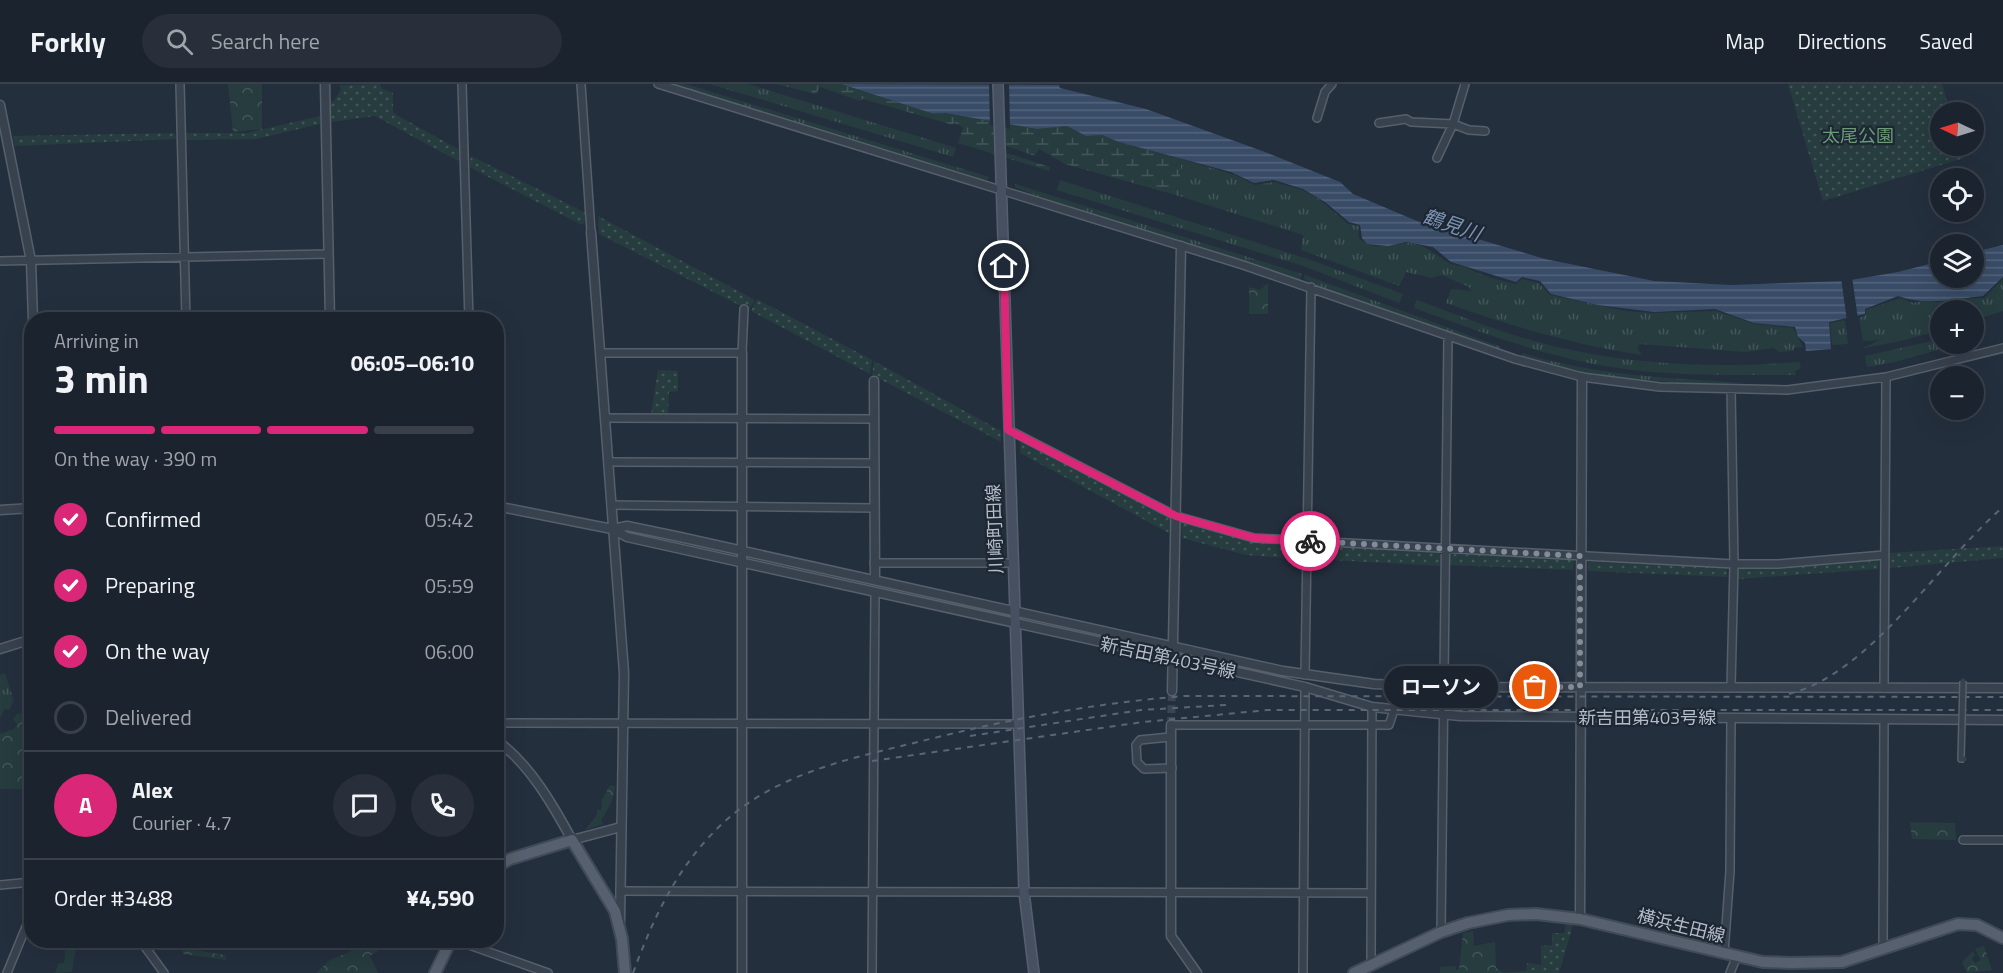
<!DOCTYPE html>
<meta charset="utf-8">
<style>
body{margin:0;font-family:"Titillium Web","Noto Sans JP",sans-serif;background:#282f3a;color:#f1f3f6;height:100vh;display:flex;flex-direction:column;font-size:22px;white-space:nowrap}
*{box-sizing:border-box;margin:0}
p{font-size:20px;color:#a0a4aa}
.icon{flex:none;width:33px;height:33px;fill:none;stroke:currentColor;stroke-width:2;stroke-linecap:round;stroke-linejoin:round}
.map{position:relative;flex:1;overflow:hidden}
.drawer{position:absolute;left:24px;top:228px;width:480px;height:636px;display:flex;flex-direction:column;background:#1b232e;border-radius:24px;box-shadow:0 6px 24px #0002,0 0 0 2px #39404a}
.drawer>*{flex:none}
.needle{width:39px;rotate:274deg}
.fabs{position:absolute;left:1930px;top:18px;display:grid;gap:12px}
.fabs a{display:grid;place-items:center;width:54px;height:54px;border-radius:50%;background:#1b232e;box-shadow:0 6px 24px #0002,0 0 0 2px #39404a;font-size:30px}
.pin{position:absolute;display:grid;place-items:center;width:51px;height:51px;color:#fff;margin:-26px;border:3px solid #fff;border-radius:50%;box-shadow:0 2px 6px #0007}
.courier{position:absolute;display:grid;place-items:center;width:60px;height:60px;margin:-30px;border:4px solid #db2777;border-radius:50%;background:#fff;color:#222;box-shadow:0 2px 8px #0007}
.bubble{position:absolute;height:42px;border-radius:21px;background:#1b232e;box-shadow:0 6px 24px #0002,0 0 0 2px #39404a;font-size:20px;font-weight:700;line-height:42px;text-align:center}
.headline em{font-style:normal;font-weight:700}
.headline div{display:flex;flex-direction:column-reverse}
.headline{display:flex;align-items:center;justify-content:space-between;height:102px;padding:0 30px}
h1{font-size:39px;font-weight:700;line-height:45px}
.bar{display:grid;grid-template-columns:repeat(4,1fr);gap:9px 6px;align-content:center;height:72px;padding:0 30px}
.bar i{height:8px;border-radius:4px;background:#39404a}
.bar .selected{background:#db2777}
.bar p{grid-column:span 4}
.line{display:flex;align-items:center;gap:15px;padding:0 30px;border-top:2px solid #39404a}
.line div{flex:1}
.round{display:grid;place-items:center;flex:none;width:63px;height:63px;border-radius:32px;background:#282f3a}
ol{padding:0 30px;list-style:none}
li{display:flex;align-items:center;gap:18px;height:66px}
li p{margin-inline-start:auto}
li .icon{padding:6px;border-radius:50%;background:#db2777;color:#fff;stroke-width:4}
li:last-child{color:#a0a4aa}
li i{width:33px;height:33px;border:3px solid #39404a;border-radius:50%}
header{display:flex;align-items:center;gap:36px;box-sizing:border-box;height:84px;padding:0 30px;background:#1b232e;border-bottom:2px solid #39404a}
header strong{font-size:28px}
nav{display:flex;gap:33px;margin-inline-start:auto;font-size:21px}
.search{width:420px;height:54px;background:#282f3a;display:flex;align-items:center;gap:15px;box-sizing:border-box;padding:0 21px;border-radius:33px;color:#a0a4aa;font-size:22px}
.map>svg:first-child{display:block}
</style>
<header>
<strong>Forkly</strong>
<div class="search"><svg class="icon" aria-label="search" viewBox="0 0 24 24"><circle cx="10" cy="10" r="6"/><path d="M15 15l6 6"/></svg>Search here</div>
<nav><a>Map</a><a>Directions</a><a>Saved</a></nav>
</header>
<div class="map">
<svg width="2003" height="889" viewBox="0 0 2003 889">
<defs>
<pattern id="grass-tufts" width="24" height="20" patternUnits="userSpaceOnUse" patternTransform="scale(1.5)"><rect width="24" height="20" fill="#263c3f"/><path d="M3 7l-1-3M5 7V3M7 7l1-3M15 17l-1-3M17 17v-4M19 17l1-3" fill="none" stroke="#435659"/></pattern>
<pattern id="forest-crowns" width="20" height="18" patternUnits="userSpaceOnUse" patternTransform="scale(1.5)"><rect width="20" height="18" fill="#263c3f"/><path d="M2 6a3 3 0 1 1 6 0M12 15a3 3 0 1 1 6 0" fill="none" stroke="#435659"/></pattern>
<pattern id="wetland-marsh" width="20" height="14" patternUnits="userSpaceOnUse" patternTransform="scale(1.5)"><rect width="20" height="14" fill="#263c3f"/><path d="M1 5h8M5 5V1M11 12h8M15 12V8" fill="none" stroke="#435659"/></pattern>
<pattern id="park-dots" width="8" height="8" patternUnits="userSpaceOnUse" patternTransform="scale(1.5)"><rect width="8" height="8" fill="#263c3f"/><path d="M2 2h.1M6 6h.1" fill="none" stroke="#435659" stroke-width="1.8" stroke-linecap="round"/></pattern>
<pattern id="water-rules" width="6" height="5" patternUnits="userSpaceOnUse" patternTransform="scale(1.5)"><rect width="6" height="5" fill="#394c67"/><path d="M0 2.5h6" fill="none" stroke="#53647b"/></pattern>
</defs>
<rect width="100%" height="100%" fill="#242f3e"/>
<path fill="url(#grass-tufts)" d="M673 0H686L989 93 986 98Z
M710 0H748L956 64 953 73Z
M1181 75 1235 91 1255 101 1274 98 1302 106 1319 115 1348 140 1359 142V154C1375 169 1389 159 1408 159 1426 160 1435 171 1449 179 1455 182 1462 181 1467 184 1483 192 1498 196 1516 200L1522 195 1539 199 1550 211 1626 227 1651 229 1716 227 1755 240 1793 244 1803 263 1794 264V267L1779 268 1773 264 1747 268 1639 260 1638 265 1642 271C1574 261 1511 242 1446 219L1451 205 1471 207 1469 203 1442 191 1431 194 1406 188 1399 202 1301 166 1303 151 1179 112Z
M1060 96 1308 175 1403 210 1399 219 1306 183 1057 106Z
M1015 100 1047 110 1302 190 1300 196C1207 166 1104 141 1015 103Z
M1305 191 1501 263 1499 265 1315 201 1304 195Z
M2003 195V227L1974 236V226H1941V246L1901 257 1864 264 1879 256 1863 257 1859 234 1866 231V226L1900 214 1913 219 1924 217 1948 219 1955 215 1984 214Z
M1417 216C1457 231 1497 247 1538 258 1622 281 1713 285 1799 278L1801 284 1795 287 1796 291C1729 291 1660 293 1594 280 1532 268 1473 245 1414 224Z
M1845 236 1848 260 1832 261 1830 239Z
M1941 255V260H1959L1895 278 1867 283 1865 272Z
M1522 269C1595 292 1668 294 1743 299 1668 301 1593 294 1521 272Z
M5 589 14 617 9 626 5 625 0 633V591Z
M66 857H82L81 863H76L72 888 55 889 59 879H64Z"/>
<path fill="url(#forest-crowns)" d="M228 0H262V45L233 48Z
M1268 199V230H1249V203L1260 206Z
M23 629H31V705H0V650L14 645 17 640 13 635 17 630Z
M610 701 615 702C616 712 606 729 601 736L603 740 585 746 597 731V726H601L602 716Z
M1910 738 1955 739 1956 756 1912 755Z
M1473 847 1474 862 1495 858 1496 884 1504 889H1440V883L1456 882V886H1459L1463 849Z
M163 857H174L194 866 226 871V876L183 870 182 865 172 863Z
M364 857H382L376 861 378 867 370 872 378 889H316L330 876 358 864Z
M1984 862 1992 886 1967 889 1962 878 1973 867 1975 871 1972 874 1975 879 1981 876 1975 865Z"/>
<path fill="url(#wetland-marsh)" d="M776 0H840L931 29H945L1037 45 1067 42 1086 52 1102 51 1119 58 1181 75 1179 112 1065 80 1039 65 1035 72 995 58 997 66 1050 83 1049 87 958 59 963 43 954 39 953 41 863 15 860 17 820 3 816 10Z"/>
<path fill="url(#park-dots)" d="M380 0 382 5 393 9V29L460 66 458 77 375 32 331 38 330 17H334L341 6 340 1Z
M1788 0H1942L1950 28H1941V62H1960L1964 74 1823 117Z
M320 32V40L256 55 186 56V49H247Z
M175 49 176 55 15 62 13 52Z
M471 72 586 129V137L582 141 469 83Z
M598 132 755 216 749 226 599 150Z
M757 215 872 276 870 290 751 227Z
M874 277 1001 347V358L872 291Z
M658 286 678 287V307L669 308 668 331 651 330Z
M1020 355 1171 434 1169 449 1020 369Z
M1185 437 1254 457 1300 459 1299 475 1246 471 1182 454 1181 440Z
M1313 460 1440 469V482L1313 475Z
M2003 462V474L1890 484 1889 469Z
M1449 470 1574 474 1573 486 1449 481Z
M1879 474 1878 485 1738 495V484Z
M1588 478 1727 482V493L1588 487Z
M1566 840 1573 841 1559 889H1501L1526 887 1527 879 1541 881V862L1552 861V849H1564Z"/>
<path fill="url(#water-rules)" d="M841 0 1059 1 1060 4 1146 25 1265 68 1340 98 1353 110 1417 137 1545 175 1654 197 1731 201 1845 197 1898 188 1941 177V194H1974V168L2003 161V193L1983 212C1954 215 1926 222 1898 212L1865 225V230L1829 238 1831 265 1806 267 1805 259 1798 253 1795 243 1754 239 1715 225 1654 228 1598 221 1551 210 1540 197 1522 193 1516 198 1451 178 1433 163 1406 158 1388 162 1367 160 1362 154 1360 141 1349 138 1325 118 1303 105 1274 96 1254 99 1231 88 1119 58 1102 51 1086 52 1067 42 1037 45 945 29H931Z"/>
<path fill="#242f3e" d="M989 0H1009L1010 45 990 41Z
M1852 193 1858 235 1847 237 1841 194Z"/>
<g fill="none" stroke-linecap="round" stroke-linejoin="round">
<path stroke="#3a4453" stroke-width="8" stroke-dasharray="8 4" stroke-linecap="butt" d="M1171 641 1172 607"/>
<g stroke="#565f6c" stroke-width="10">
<path id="minor" d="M180 0 186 236
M462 0 469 236
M581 0 591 148
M658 0 1243 181 1515 275 1582 293 1660 303 1787 306 1886 293 2003 264
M1317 34 1325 8 1332 0
M1379 39 1406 35 1411 38 1453 40 1469 46 1485 47
M1437 74 1453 40 1465 0
M0 177 328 170
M600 269H742L744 225
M605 334 874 335
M1009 346 1176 432 1254 454 1734 480H1778L1884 471
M609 378 874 379
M611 421 874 424
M874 479H1012
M1305 591 1311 203
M1731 603 1734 480 1731 305
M1884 604 1886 293
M496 639 1018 640
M1171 641H1389L1394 626
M1170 653 1140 656 1136 661 1137 678 1144 685 1172 684
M1963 756H2003
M0 801 32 798
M620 807 1371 809
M1441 848 1448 252
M140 856 164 889
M455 856 548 889
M1883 865 1884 635
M1724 869 1730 787 1731 634
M1371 882 1372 623
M7 889 28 838 32 837
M872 889 875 510
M1303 889 1305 603
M1730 889 1737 872"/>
</g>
<g stroke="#565f6c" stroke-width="11">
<path id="tertiary" d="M325 0 330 236
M0 21 31 177 33 236
M591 148 624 589 620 838
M874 297 875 495
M496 422 612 445 627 453 1305 603 1372 623 1460 632 2003 636
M0 426 32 424
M613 445 627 442 680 453 1283 587 1374 600 1444 603 2003 604
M0 565 32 555
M1172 607 1181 162
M1171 641V852L1197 889
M496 656C529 679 553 721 572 756L621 743
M1580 835 1582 293
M742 889V269"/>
</g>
<g stroke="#565f6c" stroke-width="12">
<path id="secondary" d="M998 0 1024 808 1034 889"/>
</g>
<g stroke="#414a57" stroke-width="14">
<path id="primary" d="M496 783 510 775 572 756 615 827 622 855 625 889
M435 889 451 856
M1354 889 1441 848 1468 839 1508 831 1536 830 1580 835 1737 872 1763 878 1791 879 1842 878 1958 840 1977 841 2003 854"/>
</g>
<use href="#minor" stroke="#38414e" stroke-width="7"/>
<use href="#tertiary" stroke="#38414e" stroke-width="8"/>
<use href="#secondary" stroke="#465061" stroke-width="9"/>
<use href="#primary" stroke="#56606e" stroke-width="10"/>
<path stroke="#5a6575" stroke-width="2" stroke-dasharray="6 6" stroke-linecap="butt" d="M1789 610C1871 589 1938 479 2003 423
M970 652 1141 626 1226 621
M872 677 1143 638 1268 626H2003
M633 889C654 832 678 781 723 739 777 689 852 674 922 657 1009 635 1096 619 1185 612L2003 613"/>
<g stroke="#565f6c" stroke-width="8" stroke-linecap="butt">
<path id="pedestrian-bridge" d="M1963 597 1961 675H1964"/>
</g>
<use href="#pedestrian-bridge" stroke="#38414e" stroke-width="5"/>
</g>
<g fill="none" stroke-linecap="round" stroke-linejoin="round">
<path stroke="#828b98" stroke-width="6" stroke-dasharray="0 10.8" d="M1310 457 1580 472V603H1535"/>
<path stroke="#db2777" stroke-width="8" d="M1004 182 1008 346 1176 432 1254 454 1310 457"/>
</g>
<g text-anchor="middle" stroke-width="4.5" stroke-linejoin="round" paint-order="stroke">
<g font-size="18" fill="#6b9a76" stroke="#1d2633">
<text x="1858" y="58">太尾公園</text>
</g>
<g font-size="18" fill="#b4bcc9" stroke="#1d2633">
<text transform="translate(995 445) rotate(-92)" y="6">川崎町田線</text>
<text transform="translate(1168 574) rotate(12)" y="6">新吉田第403号線</text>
<text x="1647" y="640">新吉田第403号線</text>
<text transform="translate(1681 842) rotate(14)" y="6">横浜生田線</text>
</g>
<g font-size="20" font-style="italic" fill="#7c92b1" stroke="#1d2633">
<text transform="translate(1452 141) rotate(19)" y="7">鶴見川</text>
</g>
</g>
</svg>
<div class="fabs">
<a><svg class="needle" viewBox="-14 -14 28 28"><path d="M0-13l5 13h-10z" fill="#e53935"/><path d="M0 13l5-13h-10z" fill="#a0a4aa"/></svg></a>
<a><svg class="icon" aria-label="locate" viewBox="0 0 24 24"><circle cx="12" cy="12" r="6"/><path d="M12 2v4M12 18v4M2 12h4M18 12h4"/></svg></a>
<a><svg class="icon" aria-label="layers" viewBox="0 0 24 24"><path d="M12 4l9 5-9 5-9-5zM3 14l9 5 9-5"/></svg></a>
<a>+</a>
<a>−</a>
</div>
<div class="pin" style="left:1535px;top:603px;background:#ea580c"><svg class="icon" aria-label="bag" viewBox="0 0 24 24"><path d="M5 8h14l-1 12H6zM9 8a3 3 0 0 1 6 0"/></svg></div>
<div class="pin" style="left:1004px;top:182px;background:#1f2937"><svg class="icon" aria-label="home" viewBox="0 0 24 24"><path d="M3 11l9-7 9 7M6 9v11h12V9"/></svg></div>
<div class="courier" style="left:1310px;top:457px"><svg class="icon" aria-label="bike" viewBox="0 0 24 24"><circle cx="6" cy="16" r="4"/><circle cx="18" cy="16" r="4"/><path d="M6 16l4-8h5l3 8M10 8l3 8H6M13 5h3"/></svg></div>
<div class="bubble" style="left:1384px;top:582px;width:114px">ローソン</div>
<section class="drawer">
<div class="headline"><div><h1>3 min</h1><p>Arriving in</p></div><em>06:05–06:10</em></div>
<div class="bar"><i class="selected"></i><i class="selected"></i><i class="selected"></i><i></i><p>On the way · 390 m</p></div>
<ol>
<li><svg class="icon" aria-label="check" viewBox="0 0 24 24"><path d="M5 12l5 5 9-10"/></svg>Confirmed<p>05:42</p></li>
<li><svg class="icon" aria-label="check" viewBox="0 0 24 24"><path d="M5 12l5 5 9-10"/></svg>Preparing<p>05:59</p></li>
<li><svg class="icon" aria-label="check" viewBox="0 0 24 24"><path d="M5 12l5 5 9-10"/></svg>On the way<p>06:00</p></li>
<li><i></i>Delivered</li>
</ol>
<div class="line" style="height:108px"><b class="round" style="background:#db2777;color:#fff">A</b><div><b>Alex</b><p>Courier · 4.7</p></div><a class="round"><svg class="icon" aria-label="chat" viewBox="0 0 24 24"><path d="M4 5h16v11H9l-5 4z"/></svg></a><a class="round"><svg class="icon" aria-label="phone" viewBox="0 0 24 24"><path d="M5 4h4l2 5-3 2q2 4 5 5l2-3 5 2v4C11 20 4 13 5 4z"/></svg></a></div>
<div class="line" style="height:78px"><div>Order #3488</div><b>¥4,590</b></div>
</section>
</div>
